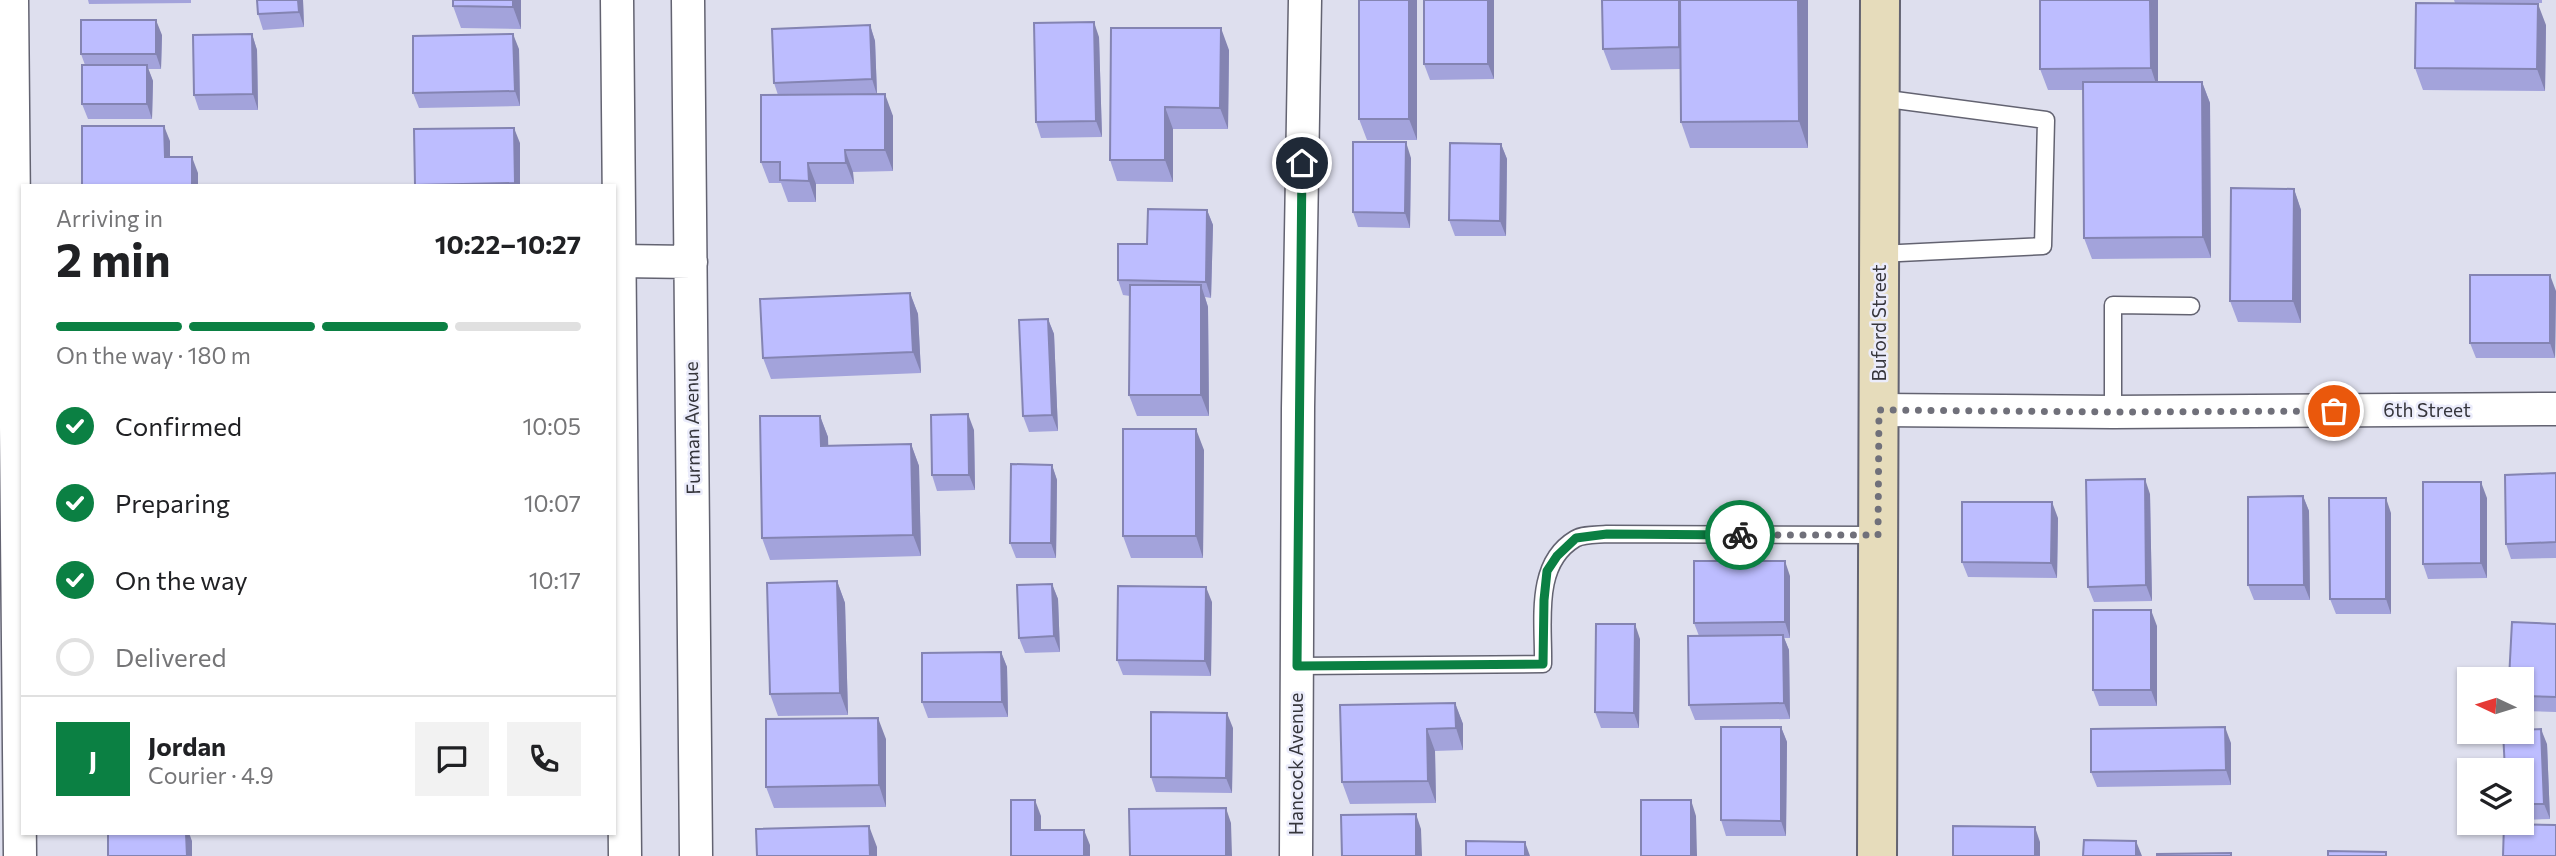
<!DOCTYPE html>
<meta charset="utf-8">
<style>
body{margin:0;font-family:Commissioner,sans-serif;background:#f2f2f2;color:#202124;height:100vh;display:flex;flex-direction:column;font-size:26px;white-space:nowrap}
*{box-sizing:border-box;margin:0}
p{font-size:23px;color:#757577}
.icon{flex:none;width:38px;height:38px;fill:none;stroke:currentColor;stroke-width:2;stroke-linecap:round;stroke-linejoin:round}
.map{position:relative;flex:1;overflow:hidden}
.side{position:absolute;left:21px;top:184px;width:595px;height:651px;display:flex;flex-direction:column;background:#fff;border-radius:0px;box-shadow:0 2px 5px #0004}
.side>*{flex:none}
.needle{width:46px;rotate:274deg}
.tools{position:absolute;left:2457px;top:667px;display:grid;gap:14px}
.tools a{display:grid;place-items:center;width:77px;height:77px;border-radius:0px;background:#fff;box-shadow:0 2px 5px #0004;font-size:35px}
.pin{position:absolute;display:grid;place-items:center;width:60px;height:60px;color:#fff;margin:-30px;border:4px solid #fff;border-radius:50%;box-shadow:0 2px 7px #0007}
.courier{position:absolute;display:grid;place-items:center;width:70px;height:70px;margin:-35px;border:5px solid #0b8043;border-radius:50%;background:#fff;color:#222;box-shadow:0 2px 9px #0007}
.summary em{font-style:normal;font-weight:700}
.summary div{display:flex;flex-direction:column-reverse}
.summary{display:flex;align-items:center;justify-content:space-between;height:119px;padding:0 35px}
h1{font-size:46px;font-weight:700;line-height:52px}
.bar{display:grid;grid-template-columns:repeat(4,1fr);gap:10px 7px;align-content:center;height:84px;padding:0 35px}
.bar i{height:9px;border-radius:5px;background:#e0e0e0}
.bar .current{background:#0b8043}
.bar p{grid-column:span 4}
.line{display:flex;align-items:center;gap:18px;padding:0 35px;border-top:2px solid #e0e0e0}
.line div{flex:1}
.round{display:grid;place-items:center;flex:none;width:74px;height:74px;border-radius:0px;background:#f2f2f2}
ol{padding:0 35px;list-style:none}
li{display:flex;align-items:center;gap:21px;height:77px}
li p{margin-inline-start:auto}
li .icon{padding:7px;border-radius:50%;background:#0b8043;color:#fff;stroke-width:4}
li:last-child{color:#757577}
li i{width:38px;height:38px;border:4px solid #e0e0e0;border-radius:50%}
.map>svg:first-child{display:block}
</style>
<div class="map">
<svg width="2556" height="856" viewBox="0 0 2556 856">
<rect width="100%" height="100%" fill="#dedfee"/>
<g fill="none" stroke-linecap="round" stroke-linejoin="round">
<g stroke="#636371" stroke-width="19">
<path id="lane" d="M1879 254 2043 246 2046 120 1880 98
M2113 412V305L2191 306
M1297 666 1543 664C1544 623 1533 564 1575 539 1583 534 1598 535 1607 534L1878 535"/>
</g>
<g stroke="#636371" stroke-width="35">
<path id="street" d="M12 0 20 856
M617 0 625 856
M688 0 696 856
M620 261 691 262
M1879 410 2113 412 2556 409
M1296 856 1298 408 1305 0"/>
</g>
<g stroke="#636371" stroke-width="42">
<path id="secondary" d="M1877 856 1880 0"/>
</g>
<use href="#lane" stroke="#fff" stroke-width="16"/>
<use href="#street" stroke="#fff" stroke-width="32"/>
<use href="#secondary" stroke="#e6dcbb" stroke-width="38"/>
</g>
<path fill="#a3a3db" d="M88 0H191V3L89 4Z
M303 0 304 27 263 30 258 14Z
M521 0V29L461 28 453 6Z
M1417 0V140H1367L1359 119Z
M1494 0V79L1430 80 1424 64Z
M1808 0V148H1690L1681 122V69L1611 70 1603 49Z
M2040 0H2158V82H2202L2210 103 2211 258 2092 259 2084 238 2083 90H2048L2040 69Z
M2454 0H2542V3H2455Z
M870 25 875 41 877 94 893 116V171L853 172 854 184H816V202H788L781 183H769L761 162 778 95 774 83Z
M2546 25 2545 91 2423 90 2415 68Z
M252 34 257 50 258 110H199L194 95Z
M162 35 161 69H148L153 81 152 119H88L82 104 85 65 81 54Z
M1099 37 1102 137 1041 138 1036 122Z
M519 49 520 106 419 108 413 93Z
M1229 50 1228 129H1173V182L1117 181 1110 160Z
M520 143V186H415Z
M1501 144 1507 159 1506 236H1455L1449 220Z
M1411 158 1410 228 1358 227 1353 212Z
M2294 189 2301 210V323L2238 322 2230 301Z
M1207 210 1213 225 1211 298 1205 297 1208 307 1209 416H1137L1129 395 1130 296 1123 295 1118 280 1147 244Z
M2556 291 2555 358H2476L2470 343Z
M910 293 918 314 921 373 771 379 763 358Z
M1048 319 1054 334 1058 431 1029 432 1023 416Z
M820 416 828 437V445L911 444 919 466 921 556 770 560 762 538Z
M974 430 975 490 937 491 932 475Z
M1204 450 1203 558H1131L1123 536Z
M1052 465 1057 480 1056 558H1016L1010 543Z
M2556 473V558L2511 559 2506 544Z
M2150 494 2152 601 2094 602 2088 587Z
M2303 496 2309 511 2310 600H2254L2248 585Z
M2487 498V578L2428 579 2423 564Z
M2391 513V614H2336L2330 599Z
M2058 518 2057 578 1968 577 1962 562Z
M1790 576V638H1784L1789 650 1790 719 1695 720 1689 705 1699 636 1694 623Z
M837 581 845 603 848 715 778 716 770 694Z
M1052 584 1058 599 1060 652 1025 653 1019 638Z
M1212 602 1211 676 1123 675 1117 660Z
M2556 624V712L2522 711V679Z
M2157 626V706H2099L2093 690Z
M1640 639 1639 728H1601L1595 712Z
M1001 652 1007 667 1008 717 928 718 922 702Z
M1455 703 1463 724V750L1435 751 1436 803 1350 804 1342 782Z
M1781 727 1787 742 1786 836H1726L1721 820Z
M1233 728 1232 793 1156 792 1151 777Z
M886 739V807L774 808 766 787Z
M2231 743V785L2097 787 2091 772Z
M2547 744 2550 819 2522 820V770Z"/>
<path fill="#8484b2" d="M298 0H303L304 27 299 12Z
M513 0H521V29L513 7Z
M1409 0H1417V140L1409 119Z
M1488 0H1494V79L1488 64Z
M1798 0H1808V148L1799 121Z
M2150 0H2158V90L2151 68Z
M2538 4 2546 25 2545 91 2537 69Z
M156 20 162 35 161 69 156 54Z
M1094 22 1099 37 1102 137 1096 121Z
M870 25 875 41 877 95 872 79Z
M1221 28 1229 50 1228 129 1220 108Z
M252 34 257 50 258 110 253 94Z
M513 34 519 49 520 106 515 91Z
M147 65 153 81 152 119 147 104Z
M2202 82 2210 103 2211 258 2203 237Z
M885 94 893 116V171L885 150Z
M1165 107 1173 129V182L1165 160Z
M164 126 170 141V173L165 157Z
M514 128 520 143V186H515V183Z
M1406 142 1411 158 1410 228 1405 213Z
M1501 144 1507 159 1506 236 1500 221Z
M845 150 853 172 854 184 846 163Z
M192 157 198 173V186H192Z
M808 163 816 184V202L809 181Z
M2294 189 2301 210V323L2293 301Z
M1207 210 1213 225 1211 298 1206 282Z
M2550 275 2556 291 2555 358 2550 343Z
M1201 285 1208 307 1209 416 1201 395Z
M910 293 918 314 921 373 913 352Z
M1048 319 1054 334 1058 431 1052 415Z
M968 414 974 430 975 490 969 475Z
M820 416 828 437 829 467 821 446Z
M1196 429 1204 450 1203 558 1196 536Z
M911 444 919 466 921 556 913 535Z
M1052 465 1057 480 1056 558 1051 543Z
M2145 479 2150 494 2152 601 2146 585Z
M2481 482 2487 498V578L2481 563Z
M2303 496 2309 511 2310 600 2304 585Z
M2386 498 2391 513V614L2386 599Z
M2052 502 2058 518 2057 578 2051 563Z
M1785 561 1790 576V638L1785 622Z
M837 581 845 603 848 715 840 693Z
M1052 584 1058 599 1060 652 1054 636Z
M1206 587 1212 602 1211 676 1205 661Z
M2151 610 2157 626V706L2151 690Z
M1635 624 1640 639 1639 728 1634 713Z
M1783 635 1789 650 1790 719 1784 703Z
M1001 652 1007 667 1008 717 1002 702Z
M1455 703 1463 724V750L1456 728Z
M1227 713 1233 728 1232 793 1226 778Z
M878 718 886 739V807L879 785Z
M1781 727 1787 742 1786 836 1781 821Z
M2225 727 2231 743V785L2226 770Z
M1427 729 1435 751 1436 803 1428 781Z
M2541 729 2547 744 2550 819 2544 804Z
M1035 800 1041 816V845L1035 830Z
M1691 800 1696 816 1697 856H1691Z
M1226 808 1231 823 1232 856H1226Z
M1416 814 1421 829 1422 856H1416Z
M869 826 877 847V856H870Z
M2035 827 2040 842V856H2035Z
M1084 830 1090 845V856H1084Z
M186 833H189L192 841V856H187Z
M2136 841 2142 856H2136Z
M1525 842 1530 856H1525Z"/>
<path fill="#bdbdff" stroke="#8484b2" stroke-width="2" d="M257 0H298L299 12 258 14Z
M453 0H513V7L453 6Z
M1359 0H1409V119H1359Z
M1424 0H1488V64H1424Z
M1602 0H1679V47L1603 49Z
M1680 0H1798L1799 121 1681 122Z
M2040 0H2150L2151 68 2040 69Z
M2416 3 2538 4 2537 69 2415 68Z
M81 20H156V54H81Z
M1094 22 1096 121 1036 122 1034 23Z
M870 25 872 79 774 83 772 29Z
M1111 28H1221L1220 108 1165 107V160H1110Z
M252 34 253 94 194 95 193 35Z
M513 34 515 91 413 93V36Z
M82 65H147V104H82Z
M2083 82H2202L2203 237 2084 238Z
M885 94V150H845L846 163H808L809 181 780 180V162H761V95Z
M82 126H164L165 157H192V186H82Z
M514 128 515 183 415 185 414 129Z
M1353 142H1406L1405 213 1353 212Z
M1450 143 1501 144 1500 221 1449 220Z
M2231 188 2294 189 2293 301H2230Z
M1148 209 1207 210 1206 282 1118 280V244H1147Z
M2470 275H2550V343H2470Z
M1130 285H1201V395H1129Z
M910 293 913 352 763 358 760 299Z
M1048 319 1052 415 1023 416 1019 320Z
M968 414 969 475H932L931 415Z
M760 416H820L821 446 911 444 913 535 762 538Z
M1123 429H1196V536H1123Z
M1011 464 1052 465 1051 543H1010Z
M2556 473V542L2506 544 2505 475Z
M2145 479 2146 585 2088 587 2086 480Z
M2423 482H2481V563L2423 564Z
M2303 496 2304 585H2248V497Z
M2329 498H2386V599H2330Z
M1962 502H2052L2051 563 1962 562Z
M1694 561H1785V622L1694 623Z
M837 581 840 693 770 694 767 583Z
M1052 584 1054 636 1019 638 1017 585Z
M1118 586 1206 587 1205 661 1117 660Z
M2093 610H2151V690H2093Z
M2512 622 2556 624V697L2522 696V679H2509Z
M1596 624H1635L1634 713 1595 712Z
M1783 635 1784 703 1689 705 1688 636Z
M1001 652 1002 702H922V653Z
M1455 703 1456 728 1427 729 1428 781 1342 782 1340 705Z
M1151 712 1227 713 1226 778 1151 777Z
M878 718 879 785 766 787V719Z
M1721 727H1781V821L1721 820Z
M2225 727 2226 770 2091 772V729Z
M2541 729 2544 804H2522V770H2505L2503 732H2522V730Z
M1011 800H1035V830H1084V856H1011Z
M1641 800H1691V856H1641Z
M1226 808V856H1130L1129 809Z
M1416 814V856H1342L1341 815Z
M2504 824 2556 825V856H2503Z
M869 826 870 856H757L756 829Z
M1953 826 2035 827V856H1953Z
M108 833H186L187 856H108Z
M2084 840 2136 841V856H2083Z
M1466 841 1525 842V856H1466Z
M2328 851 2386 852V856H2328Z
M2231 853V856H2157V854Z"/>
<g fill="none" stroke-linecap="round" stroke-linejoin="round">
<path stroke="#70707a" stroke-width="7" stroke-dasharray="0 12.6" d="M1740 535H1878L1879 410 2113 412 2334 411"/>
<path stroke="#0b8043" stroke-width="9" d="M1302 163 1297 666 1543 664 1544 600 1547 571 1557 556 1576 538 1607 534 1740 535"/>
</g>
<g text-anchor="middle" stroke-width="5" stroke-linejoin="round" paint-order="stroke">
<g font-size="19" fill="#35353b" stroke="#ebecfb">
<text transform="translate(1879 323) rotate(-90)" y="7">Buford Street</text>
<text x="2427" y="417">6th Street</text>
<text transform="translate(692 428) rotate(-91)" y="7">Furman Avenue</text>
<text transform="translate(1296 764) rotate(-90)" y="7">Hancock Avenue</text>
</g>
</g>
</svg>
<div class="tools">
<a><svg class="needle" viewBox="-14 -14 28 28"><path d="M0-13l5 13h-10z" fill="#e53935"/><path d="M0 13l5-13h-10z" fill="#757577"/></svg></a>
<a><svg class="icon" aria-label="layers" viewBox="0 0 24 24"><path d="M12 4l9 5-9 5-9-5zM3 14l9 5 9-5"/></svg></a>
</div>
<div class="pin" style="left:2334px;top:411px;background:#ea580c"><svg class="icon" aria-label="bag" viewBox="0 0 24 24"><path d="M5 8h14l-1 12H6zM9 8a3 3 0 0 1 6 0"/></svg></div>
<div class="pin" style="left:1302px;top:163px;background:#1f2937"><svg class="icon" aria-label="home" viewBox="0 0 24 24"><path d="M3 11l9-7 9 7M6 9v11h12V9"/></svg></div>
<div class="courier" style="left:1740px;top:535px"><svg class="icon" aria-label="bike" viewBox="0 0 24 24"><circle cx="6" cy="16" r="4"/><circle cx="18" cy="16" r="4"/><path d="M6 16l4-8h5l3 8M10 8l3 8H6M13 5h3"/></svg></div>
<section class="side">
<div class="summary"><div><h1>2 min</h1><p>Arriving in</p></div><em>10:22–10:27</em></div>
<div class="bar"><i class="current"></i><i class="current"></i><i class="current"></i><i></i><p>On the way · 180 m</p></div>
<ol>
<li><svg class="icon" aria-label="check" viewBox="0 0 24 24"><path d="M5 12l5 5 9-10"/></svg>Confirmed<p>10:05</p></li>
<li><svg class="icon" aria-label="check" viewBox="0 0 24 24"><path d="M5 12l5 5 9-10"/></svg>Preparing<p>10:07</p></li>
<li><svg class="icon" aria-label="check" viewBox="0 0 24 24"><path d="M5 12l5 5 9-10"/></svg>On the way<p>10:17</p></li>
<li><i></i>Delivered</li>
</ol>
<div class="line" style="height:126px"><b class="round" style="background:#0b8043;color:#fff">J</b><div><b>Jordan</b><p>Courier · 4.9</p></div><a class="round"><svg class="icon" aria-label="chat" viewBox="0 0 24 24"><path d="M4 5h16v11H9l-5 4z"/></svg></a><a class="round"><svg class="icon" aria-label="phone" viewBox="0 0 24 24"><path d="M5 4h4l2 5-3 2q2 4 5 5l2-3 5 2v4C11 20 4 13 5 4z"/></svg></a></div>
</section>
</div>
